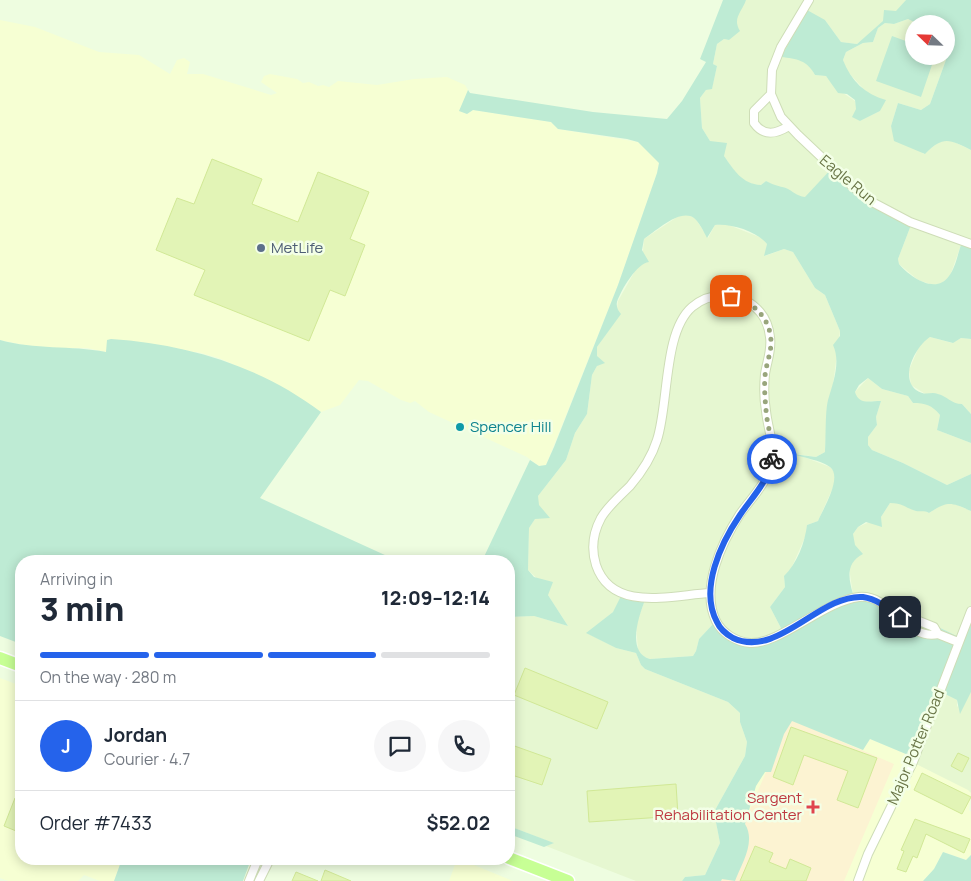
<!DOCTYPE html>
<meta charset="utf-8">
<style>
body{margin:0;font-family:Manrope,sans-serif;background:#f6f6f7;color:#1f2937;height:100vh;display:flex;flex-direction:column;font-size:19px;white-space:nowrap}
*{box-sizing:border-box;margin:0}
p{font-size:16px;color:#747a83}
.icon{flex:none;width:28px;height:28px;fill:none;stroke:currentColor;stroke-width:2;stroke-linecap:round;stroke-linejoin:round}
.map{position:relative;flex:1;overflow:hidden}
.details{position:absolute;left:15px;top:555px;width:500px;height:310px;display:flex;flex-direction:column;background:#fff;border-radius:20px;box-shadow:0 2px 12px #0003}
.details>*{flex:none}
.needle{width:32px;rotate:293deg}
.controls{position:absolute;left:905px;top:15px;display:grid;gap:10px}
.controls a{display:grid;place-items:center;width:50px;height:50px;border-radius:50%;background:#fff;box-shadow:0 2px 12px #0003;font-size:25px}
.pin{position:absolute;display:grid;place-items:center;width:42px;height:42px;color:#fff;margin:-21px;border-radius:10px;box-shadow:0 2px 8px #0006}
.courier{position:absolute;display:grid;place-items:center;width:50px;height:50px;margin:-25px;border:4px solid #2563eb;border-radius:50%;background:#fff;color:#222;box-shadow:0 1px 6px #0007}
.headline em{font-style:normal;font-weight:800}
.headline div{display:flex;flex-direction:column-reverse}
.headline{display:flex;align-items:center;justify-content:space-between;height:85px;padding:0 25px}
h1{font-size:32px;font-weight:800;line-height:38px}
.bar{display:grid;grid-template-columns:repeat(4,1fr);gap:8px 5px;align-content:center;height:60px;padding:0 25px}
.bar i{height:6px;border-radius:4px;background:#e0e1e3}
.bar .current{background:#2563eb}
.bar p{grid-column:span 4}
.line{display:flex;align-items:center;gap:12px;padding:0 25px;border-top:1px solid #e0e1e3}
.line div{flex:1}
.round{display:grid;place-items:center;flex:none;width:52px;height:52px;border-radius:26px;background:#f6f6f7}
.map>svg:first-child{display:block}
</style>
<div class="map">
<svg width="971" height="881" viewBox="0 0 971 881">
<rect width="100%" height="100%" fill="#eefde0"/>
<path fill="#e6f7d1" d="M746 0H906L903 6 857 44 841 42 825 20 801 60 810 66 815 75 826 76 837 89 855 101 860 121 880 111 885 100 869 95 847 71 843 60 846 52 863 43 873 42 878 28 885 23 894 24 908 19 918 24H914V56H946V49L947 57 930 104 921 110 898 103 891 126 893 131 924 154 940 141 950 140 971 150V245L962 242 950 276 941 284 933 285 918 280 899 264 898 259 911 225 794 195 786 188H778L766 181 761 185H754L739 178 724 156 710 141 702 128 700 98 706 90 712 88 717 66 713 64 717 44 724 39 729 40 734 34 736 18Z
M686 214 695 218 708 238 715 225 726 224 762 238 767 244 765 256 784 249 793 252 815 288 825 295 840 331 832 392 828 401 825 452 816 457 796 454 830 467 835 473V483L818 521 807 525 806 535 791 569 784 576 785 587 770 607 781 628 778 631 759 640H743L714 623 699 639 696 651 693 656 650 659 644 657 638 650 636 624 645 600 613 612 587 633 616 648 636 653 641 665 645 669 728 702 740 713V722L747 742 745 756 714 812 720 843 705 875 685 877 682 881H636L546 846 553 843 509 826V617L534 616 568 626 548 595V589L528 570 529 528 535 519 538 496 566 460 575 433 587 414 592 375 597 366V347L620 314 617 308 618 301 636 269 642 263 644 239 677 217Z
M930 337 952 343 961 338 971 339V414L962 404H955L938 394 927 395 911 385 909 370 921 342Z
M868 378 882 389 908 396 913 403H925L935 408 940 415 937 430 971 443V474L947 485 903 463 872 450 868 445V437L877 425 876 417 881 401 861 402 857 399 855 392Z
M890 503H902L916 511 923 510 929 513 945 503 955 504 971 511V611L959 637 882 600 865 594 853 595 849 567 853 560V534L858 527 881 517Z
M941 692 957 700V707L971 692V793L912 762Z"/>
<path fill="#f6ffd3" d="M0 20 35 27 99 52 139 55 170 74 177 60 184 58 190 62 187 74H203L271 95 277 93 261 82 264 76 270 74 297 79 303 83 309 82 318 86 323 85 329 87 338 81 377 85 414 79 447 77 465 85 468 90 460 110 467 114 473 110 551 122 558 129 638 142 655 157 659 163 657 173 618 285 546 465 539 466 527 457 429 412 415 401 410 403 401 400 368 381 359 380 340 405 321 412 268 380 219 358 197 352H106L87 348H39L0 340Z
M0 678 21 686V859H122L114 881H100L84 875 78 881H8L0 878Z
M792 721 863 750 870 739 913 757 912 762 968 790 971 793 969 810 971 812V855L967 860 943 852 934 869 923 881H735L744 824 756 786Z
M457 859H464V861L513 881H449Z"/>
<path fill="#fcf3d2" d="M789 719 894 764 844 881H719Z"/>
<path fill="#beebd4" d="M723 0H746C742 12 732 18 740 31L729 40 724 39 717 44 713 64 717 66 712 89 706 90 700 98 702 128 710 141 727 143 724 156C734 170 742 184 761 185L766 181C773 185 779 186 786 188 793 191 796 196 805 197L833 167 877 204 911 225 898 259 899 264C910 277 936 295 949 276 956 267 958 252 962 242L971 245V339L961 338 953 343 930 337C917 345 899 376 916 390 926 397 930 391 938 394 947 396 951 404 962 404L971 414V443L937 430 940 415C932 405 925 403 913 403L908 396 882 389 868 378 859 385 855 392C859 405 869 401 881 401L876 417 877 425 868 437V445L872 450 903 463 947 485 971 474V511C950 502 948 501 929 513 924 510 920 512 916 511 905 508 904 503 890 503L881 517 882 527 866 522 858 527 853 534 855 545 863 554C846 563 848 577 853 594H865L882 600 959 637 971 611V692L960 714 957 700 941 692 913 757 870 739 863 750 792 721 784 734 771 772H765L756 786 745 824C756 842 742 863 735 881L722 879 721 881H682L685 877 705 875 720 843 714 812 745 756 747 742 740 722V713L728 702 645 669 641 665 636 653 616 648 586 633 613 612 621 596 645 600C639 616 626 652 650 659L693 656 696 651 699 639 714 623C736 639 757 649 781 628L770 607 785 587 784 576C797 564 805 542 807 525L818 521C823 509 843 477 830 467 820 460 804 458 793 454L816 457 825 452C826 438 825 412 828 400 833 383 841 362 833 345L840 336V331L825 295 815 288 793 252 784 249 764 256 767 244C757 231 730 223 715 225L707 238C704 232 699 222 694 218 680 208 656 231 644 239L642 250 649 262C637 263 621 290 617 302 616 307 618 310 621 314L597 347V356L605 363 597 366 592 375 587 414 575 433 566 460 538 496 539 505 550 518 535 519 529 528 528 570 534 577 553 582 548 595 568 626 534 616 509 617V561H482L529 462 530 460 539 466 546 465 554 447 618 285 657 173 659 163 638 142 627 139 558 129 551 122 473 110 467 114 459 111 468 90 470 93 593 112 667 119 682 101 706 62 700 59Z
M906 0H971V150C949 139 943 136 925 154L894 141 891 126 898 103 921 110 930 104 947 57 946 24H918L908 19 894 24 885 23 878 28 873 42 863 43 846 52 843 60C851 81 865 94 886 100L880 111 860 121 852 117 856 109 855 100 847 94 838 93 826 76 815 75C807 60 797 59 781 57L807 10 825 20 841 42 857 44 883 21 884 10 896 11Z
M892 36 914 44V56H935L921 97 876 81Z
M111 339C187 344 260 366 321 412L260 498 398 561H21V644L0 636V340C35 350 70 345 106 352L107 340Z
M509 826 554 843 544 847 509 834Z
M943 852 966 860 971 855V881H923L934 869Z
M122 859H251L243 881H114Z"/>
<path fill="#e2f4b6" stroke="#d1e896" d="M212 159 262 179 252 204 298 222 318 172 369 192 350 239 365 245 345 296 330 290 309 341 194 295 205 270 156 250 177 198 194 204Z
M525 668 608 702 597 729 514 695Z
M791 727 877 758 858 808 837 800 848 771 804 755 793 785 773 777Z
M509 744 551 759 542 785 509 774Z
M958 753 969 758 962 772 951 766Z
M922 773 971 797 962 814 914 790Z
M676 784 678 816 589 822 587 791Z
M15 798 21 800V833L4 826Z
M915 819 970 839 964 853 926 834 917 858 913 856 906 872 897 869 904 851 901 850Z
M755 846 773 853 769 862 786 869 790 859 811 868 806 881H740Z
M325 870 351 881H321Z
M296 872 318 881H292Z"/>
<g fill="none" stroke-linecap="round" stroke-linejoin="round">
<g stroke="#ceddb7" stroke-width="10">
<path id="minor" d="M809 0 781 47 772 70 771 94 781 117 798 135 852 186 874 203 910 222 971 244
M771 94 754 111V123C764 137 776 134 789 126
M710 593C672 595 612 613 596 565 591 549 593 533 601 518 608 506 620 496 630 486 641 473 652 456 657 440 669 404 663 332 692 307 712 290 743 292 760 312 766 319 769 328 770 337 772 350 767 361 765 374 764 385 764 400 766 411 768 431 777 449 770 470 764 486 750 500 740 514 722 542 700 588 716 621 722 633 736 642 750 643 779 645 824 601 859 597 891 594 906 641 938 634
M900 617H909L934 627 938 634 958 642
M249 881 258 859
M259 881 270 859
M858 881 868 854 913 762 971 611"/>
</g>
<g stroke="#fff" stroke-width="15">
<path id="primary" d="M0 658 21 666
M509 858 568 881"/>
</g>
<use href="#minor" stroke="#fff" stroke-width="8"/>
<use href="#primary" stroke="#c7ff95" stroke-width="12"/>
</g>
<g fill="none" stroke-linecap="round" stroke-linejoin="round">
<path stroke="#98a57c" stroke-width="5" stroke-dasharray="0 9" d="M731 296C755 302 772 320 771 345 770 356 766 365 765 376 764 387 765 399 766 410 767 427 774 442 772 459"/>
<path stroke="#2563eb" stroke-width="6" d="M772 459C769 481 752 497 740 515 721 543 699 589 717 622 720 629 726 634 733 638 778 659 819 594 863 597 877 599 889 609 900 617"/>
</g>
<circle fill="#5c6f8a" stroke="#f3ffe7" stroke-width="2" cx="261" cy="248" r="5"/>
<circle fill="#0f9aa8" stroke="#f3ffe7" stroke-width="2" cx="460" cy="427" r="5"/>
<path fill="#e0444e" stroke="#f3ffe7" stroke-width="2" d="M810.5 799.5h5v5h5v5h-5v5h-5v-5h-5v-5h5z"/>
<g text-anchor="middle" stroke-width="5" stroke-linejoin="round" paint-order="stroke">
<g font-size="15" fill="#697546" stroke="#f3ffe7">
<text transform="translate(848 180) rotate(40)" y="5">Eagle Run</text>
<text transform="translate(916 747) rotate(-67)" y="5">Major Potter Road</text>
</g>
<g font-size="15" fill="#4e5e75" stroke="#f3ffe7" text-anchor="start">
<text x="271" y="253">MetLife</text>
</g>
<g font-size="15" fill="#0d838f" stroke="#f3ffe7" text-anchor="start">
<text x="470" y="432">Spencer Hill</text>
</g>
<g font-size="15" fill="#be3a42" stroke="#f3ffe7" text-anchor="end">
<text x="802" y="803">Sargent<tspan x="802" dy="17">Rehabilitation Center</tspan></text>
</g>
</g>
</svg>
<div class="controls">
<a><svg class="needle" viewBox="-14 -14 28 28"><path d="M0-13l5 13h-10z" fill="#e53935"/><path d="M0 13l5-13h-10z" fill="#747a83"/></svg></a>
</div>
<div class="pin" style="left:731px;top:296px;background:#ea580c"><svg class="icon" aria-label="bag" viewBox="0 0 24 24"><path d="M5 8h14l-1 12H6zM9 8a3 3 0 0 1 6 0"/></svg></div>
<div class="pin" style="left:900px;top:617px;background:#1f2937"><svg class="icon" aria-label="home" viewBox="0 0 24 24"><path d="M3 11l9-7 9 7M6 9v11h12V9"/></svg></div>
<div class="courier" style="left:772px;top:459px"><svg class="icon" aria-label="bike" viewBox="0 0 24 24"><circle cx="6" cy="16" r="4"/><circle cx="18" cy="16" r="4"/><path d="M6 16l4-8h5l3 8M10 8l3 8H6M13 5h3"/></svg></div>
<section class="details">
<div class="headline"><div><h1>3 min</h1><p>Arriving in</p></div><em>12:09–12:14</em></div>
<div class="bar"><i class="current"></i><i class="current"></i><i class="current"></i><i></i><p>On the way · 280 m</p></div>
<div class="line" style="height:90px"><b class="round" style="background:#2563eb;color:#fff">J</b><div><b>Jordan</b><p>Courier · 4.7</p></div><a class="round"><svg class="icon" aria-label="chat" viewBox="0 0 24 24"><path d="M4 5h16v11H9l-5 4z"/></svg></a><a class="round"><svg class="icon" aria-label="phone" viewBox="0 0 24 24"><path d="M5 4h4l2 5-3 2q2 4 5 5l2-3 5 2v4C11 20 4 13 5 4z"/></svg></a></div>
<div class="line" style="height:65px"><div>Order #7433</div><b>$52.02</b></div>
</section>
</div>
